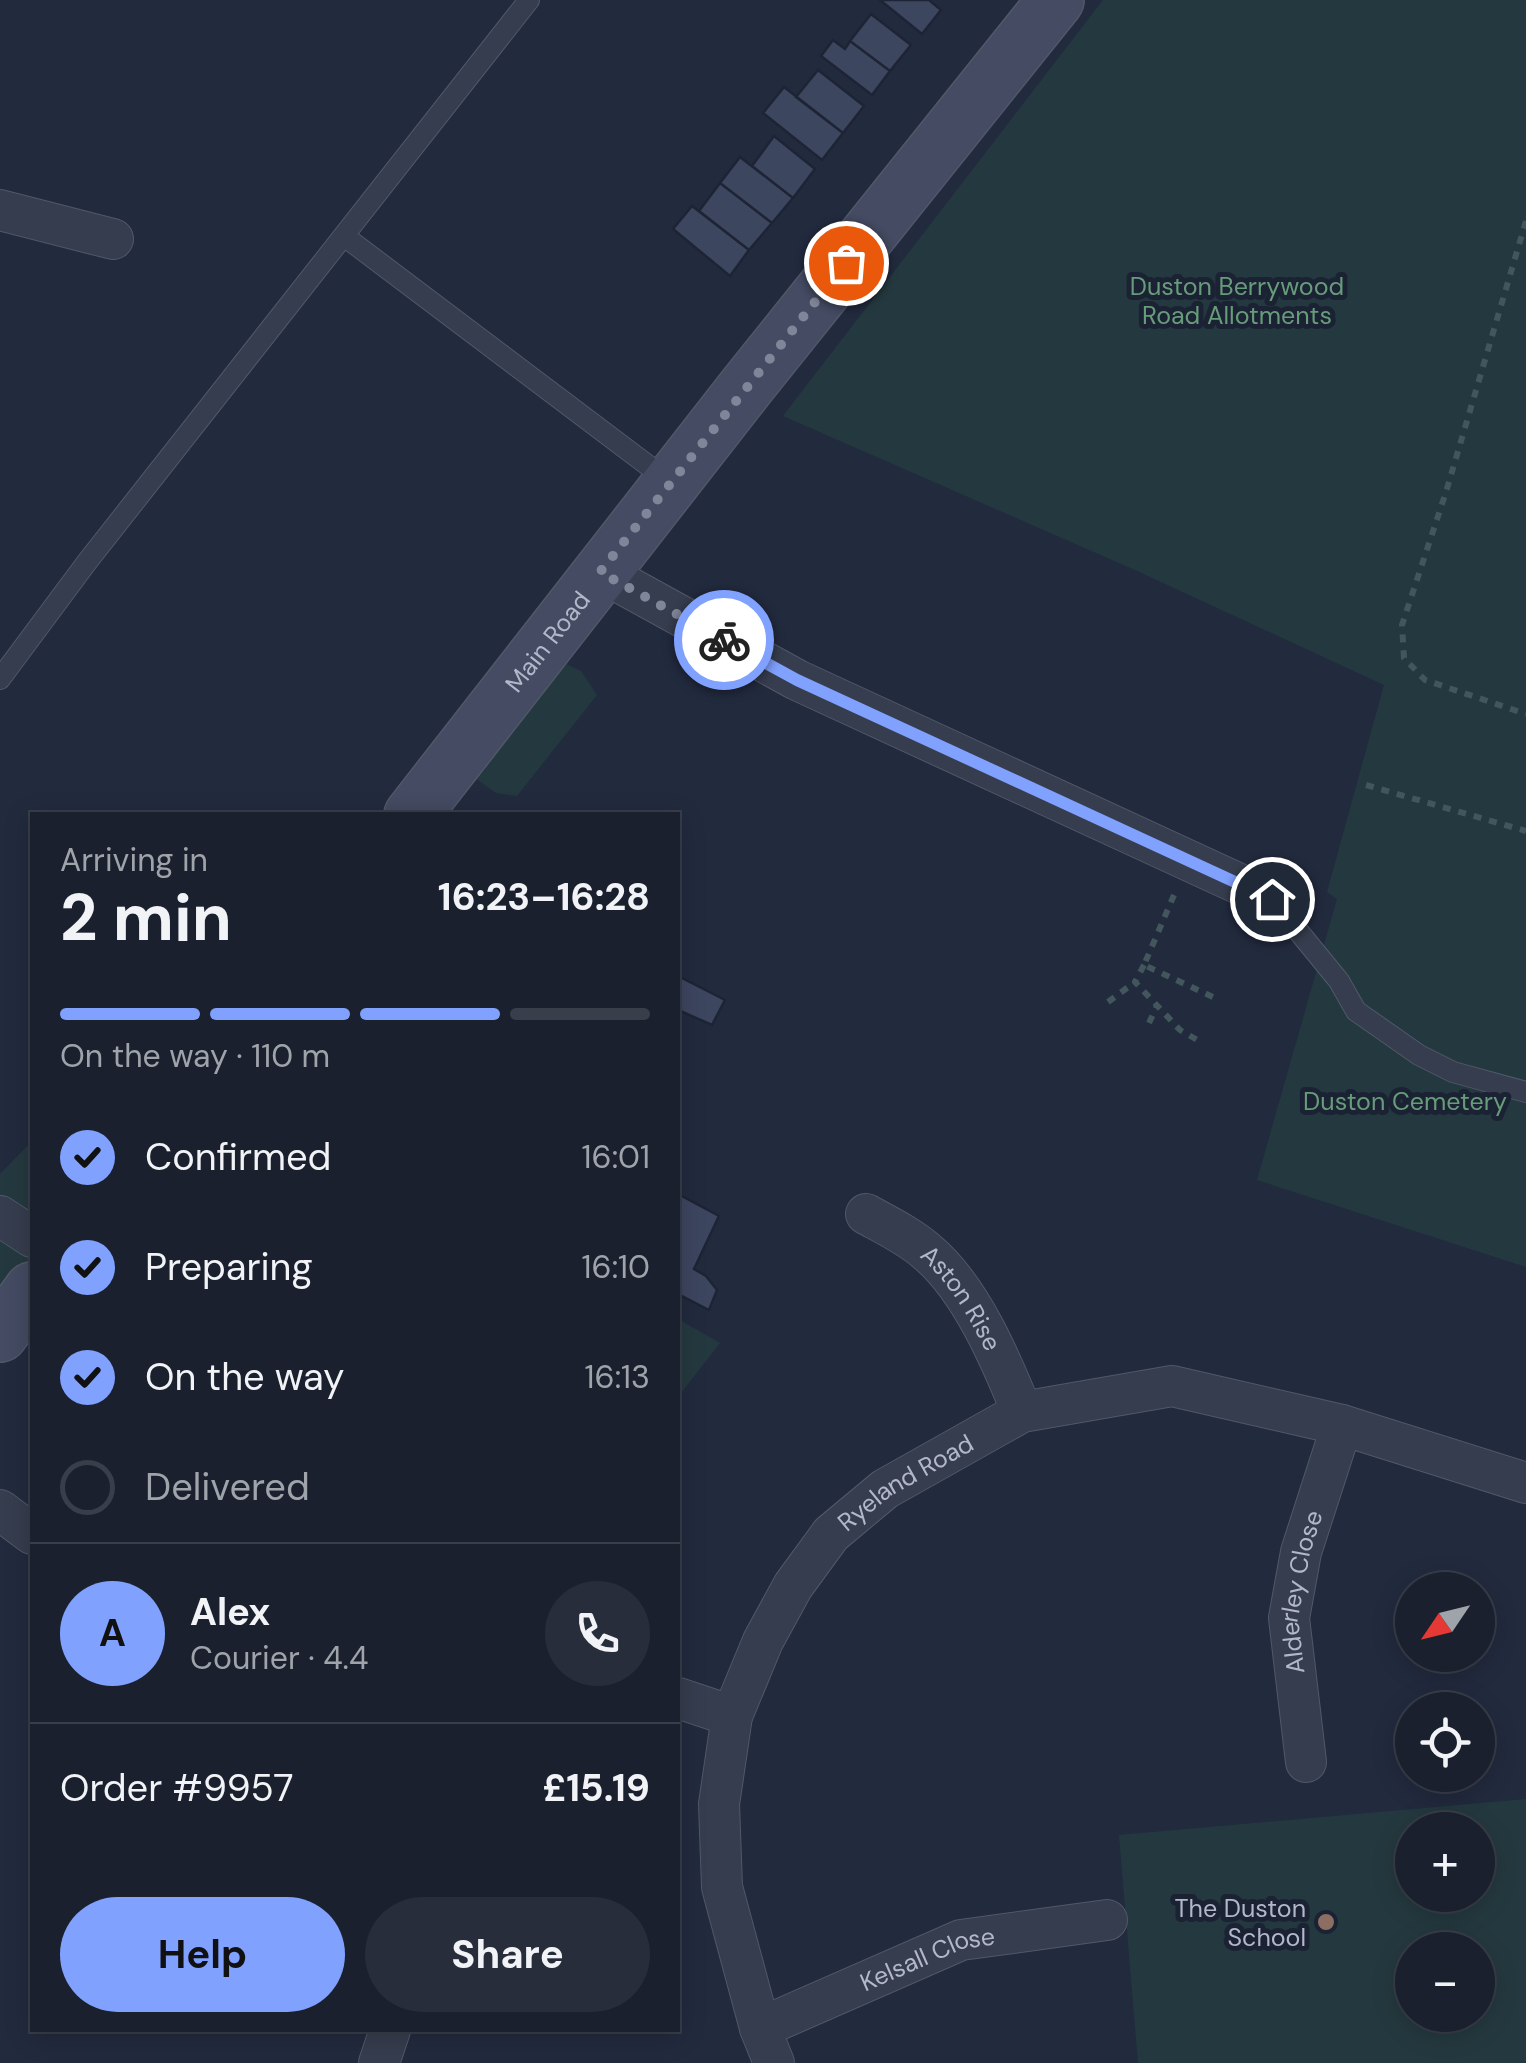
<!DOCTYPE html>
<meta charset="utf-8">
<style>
body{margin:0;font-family:"DM Sans",sans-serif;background:#272d3a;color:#f1f3f6;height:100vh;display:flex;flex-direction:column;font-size:38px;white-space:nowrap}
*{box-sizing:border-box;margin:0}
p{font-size:32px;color:#9fa3aa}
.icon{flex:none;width:55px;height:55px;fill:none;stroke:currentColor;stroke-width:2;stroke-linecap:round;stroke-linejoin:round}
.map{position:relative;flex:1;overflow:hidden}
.details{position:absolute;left:30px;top:812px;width:650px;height:1220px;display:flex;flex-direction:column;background:#1a202e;border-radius:0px;box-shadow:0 5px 25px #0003,0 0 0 2px #383e4a}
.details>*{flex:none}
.needle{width:65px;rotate:235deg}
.fabs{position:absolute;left:1395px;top:1572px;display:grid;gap:20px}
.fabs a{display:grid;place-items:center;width:100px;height:100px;border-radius:50%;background:#1a202e;box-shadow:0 5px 25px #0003,0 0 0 2px #383e4a;font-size:50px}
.pin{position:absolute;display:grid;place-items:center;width:85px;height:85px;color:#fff;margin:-42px;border:5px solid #fff;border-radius:50%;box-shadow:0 2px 10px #0007}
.courier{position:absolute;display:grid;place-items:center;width:100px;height:100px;margin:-50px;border:8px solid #81a1ff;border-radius:50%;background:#fff;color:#222;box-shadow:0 2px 12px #0007}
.headline em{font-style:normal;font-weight:700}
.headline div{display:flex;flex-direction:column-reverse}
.headline{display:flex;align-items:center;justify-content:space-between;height:170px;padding:0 30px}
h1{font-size:65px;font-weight:700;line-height:75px}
.bar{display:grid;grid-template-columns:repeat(4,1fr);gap:15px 10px;align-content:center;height:120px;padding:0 30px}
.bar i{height:12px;border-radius:8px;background:#383e4a}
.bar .selected{background:#81a1ff}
.bar p{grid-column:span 4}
.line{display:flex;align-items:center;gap:25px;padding:0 30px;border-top:2px solid #383e4a}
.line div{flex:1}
.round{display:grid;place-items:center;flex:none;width:105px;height:105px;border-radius:52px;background:#272d3a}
ol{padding:0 30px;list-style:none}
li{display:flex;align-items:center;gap:30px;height:110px}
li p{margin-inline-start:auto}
li .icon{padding:10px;border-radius:50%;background:#81a1ff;color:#111;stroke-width:4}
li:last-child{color:#9fa3aa}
li i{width:55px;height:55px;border:5px solid #383e4a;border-radius:50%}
.primary-button{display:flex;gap:20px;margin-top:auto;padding:20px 30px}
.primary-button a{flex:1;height:115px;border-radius:60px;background:#81a1ff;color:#111;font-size:40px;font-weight:700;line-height:115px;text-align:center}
.primary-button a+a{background:#272d3a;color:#f1f3f6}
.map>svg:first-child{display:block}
</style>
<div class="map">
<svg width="1526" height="2063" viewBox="0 0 1526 2063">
<rect width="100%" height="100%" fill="#222a3e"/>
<path fill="#24393f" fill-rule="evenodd" d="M1103 0H1526V1267L1257 1180 1337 899 1327 892 1384 685 1135 570 783 416Z
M566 664 581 671 597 695 517 796 496 793 475 778Z
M32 1141V1259L0 1300V1174Z
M678 1319 720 1343 678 1397Z
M1526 1799V2063H1138L1119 1835ZM1412 1830H1478V1895H1412ZM1412 1950H1478V2015H1412Z"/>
<path fill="#3d465f" stroke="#1d2435" stroke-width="2.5" d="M880 0H929L941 10 922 34Z
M871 14 911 45 890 71 850 41Z
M833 40 845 49 850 41 890 71 872 95 821 56Z
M818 70 864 106 843 133 796 97Z
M784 87 843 133 822 160 763 113Z
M774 136 815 169 793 198 752 166Z
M740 157 793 198 772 223 720 183Z
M720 183 772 223 749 250 699 211Z
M692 206 749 250 730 276 673 229Z
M678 976 725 1000 712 1025 678 1010Z
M678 1194 719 1216 694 1269 706 1276 717 1290 709 1310 678 1294Z"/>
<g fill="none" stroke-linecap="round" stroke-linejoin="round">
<g stroke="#515869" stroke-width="22">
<path id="lane" d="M344 236 670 482
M0 679 87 562 529 0
M1272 899 1339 981 1356 1011 1419 1055 1453 1072 1526 1092"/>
</g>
<g stroke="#515869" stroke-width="42">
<g id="street">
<path d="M0 210 113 239"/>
<path d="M601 572 797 680 1272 899"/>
<path id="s1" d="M866 1214C886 1225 909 1236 926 1251 970 1287 1001 1360 1022 1412"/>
<path d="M0 1216 32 1237"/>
<path d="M0 1510 32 1534"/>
<path d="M678 1698 732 1716"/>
<path id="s2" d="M1306 1762 1289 1618 1301 1552 1342 1425"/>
<path id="s3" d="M760 2028 961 1940 1107 1920"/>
<path d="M379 2063 390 2030"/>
<path id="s4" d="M774 2063 760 2028 722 1887 719 1804 732 1716 763 1641 793 1586 831 1534 885 1489 1022 1412 1172 1386 1342 1425 1526 1483"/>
</g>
</g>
<g stroke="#515869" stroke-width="58">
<g id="secondary">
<path id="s5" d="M412 815 746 387 1056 0"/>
<path d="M0 1334 32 1290"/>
</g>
</g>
<path stroke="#42565c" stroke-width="6" stroke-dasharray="8 8" stroke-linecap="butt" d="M1526 221 1446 492 1402 625 1404 658 1425 680 1526 714
M1366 785 1526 831
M1174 895 1144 965 1213 997
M1144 965 1135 982 1180 1030 1199 1041
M1108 1002 1135 982
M1149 1023 1157 1006"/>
<use href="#lane" stroke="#363d4e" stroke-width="20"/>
<use href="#street" stroke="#363d4e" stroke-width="40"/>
<use href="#secondary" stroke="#444b62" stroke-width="55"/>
</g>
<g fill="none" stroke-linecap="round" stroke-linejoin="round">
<path stroke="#808699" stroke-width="10" stroke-dasharray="0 18" d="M724 640 600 572 846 263"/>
<path stroke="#81a1ff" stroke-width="12" d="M724 640 797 680 1272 899"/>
</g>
<circle fill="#8d6e63" stroke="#1b2233" stroke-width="4" cx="1326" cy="1922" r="10"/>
<g text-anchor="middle" stroke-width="10" stroke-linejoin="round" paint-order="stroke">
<g font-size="25" fill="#679c7a" stroke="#1b2233">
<text x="1237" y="295">Duston Berrywood<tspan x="1237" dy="29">Road Allotments</tspan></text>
<text x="1405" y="1110">Duston Cemetery</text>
</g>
<g font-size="25" fill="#b2b8ca" stroke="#1b2233">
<text dy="9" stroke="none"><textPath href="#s5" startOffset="220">Main Road</textPath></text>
<text dy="9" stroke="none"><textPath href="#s1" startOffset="130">Aston Rise</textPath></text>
<text dy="9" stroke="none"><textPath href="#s4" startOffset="655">Ryeland Road</textPath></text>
<text dy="9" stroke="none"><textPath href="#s2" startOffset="172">Alderley Close</textPath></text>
<text dy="9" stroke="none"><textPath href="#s3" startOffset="182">Kelsall Close</textPath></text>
</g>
<g font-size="25" fill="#b2b8ca" stroke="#1b2233" text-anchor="end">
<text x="1306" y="1917">The Duston<tspan x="1306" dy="29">School</tspan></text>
</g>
</g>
</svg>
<div class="fabs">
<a><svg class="needle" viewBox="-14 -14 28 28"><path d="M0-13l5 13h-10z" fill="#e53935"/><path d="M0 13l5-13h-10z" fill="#9fa3aa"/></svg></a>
<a><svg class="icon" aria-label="locate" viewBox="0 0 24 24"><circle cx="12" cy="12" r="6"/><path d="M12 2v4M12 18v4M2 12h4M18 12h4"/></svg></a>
<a>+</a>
<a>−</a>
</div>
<div class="pin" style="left:846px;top:263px;background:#ea580c"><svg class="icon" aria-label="bag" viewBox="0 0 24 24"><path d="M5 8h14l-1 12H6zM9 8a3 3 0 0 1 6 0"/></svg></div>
<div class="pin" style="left:1272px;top:899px;background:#1f2937"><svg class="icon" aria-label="home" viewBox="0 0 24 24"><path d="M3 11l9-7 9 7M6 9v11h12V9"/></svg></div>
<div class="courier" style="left:724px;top:640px"><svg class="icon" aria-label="bike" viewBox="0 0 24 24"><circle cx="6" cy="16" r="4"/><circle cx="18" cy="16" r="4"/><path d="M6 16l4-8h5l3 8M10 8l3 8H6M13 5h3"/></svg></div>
<section class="details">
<div class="headline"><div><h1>2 min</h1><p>Arriving in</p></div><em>16:23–16:28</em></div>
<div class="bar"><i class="selected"></i><i class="selected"></i><i class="selected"></i><i></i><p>On the way · 110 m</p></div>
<ol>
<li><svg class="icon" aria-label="check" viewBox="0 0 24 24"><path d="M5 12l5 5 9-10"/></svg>Confirmed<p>16:01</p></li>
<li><svg class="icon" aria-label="check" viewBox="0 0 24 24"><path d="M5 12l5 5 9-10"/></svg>Preparing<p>16:10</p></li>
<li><svg class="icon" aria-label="check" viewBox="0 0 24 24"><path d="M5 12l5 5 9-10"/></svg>On the way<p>16:13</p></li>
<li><i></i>Delivered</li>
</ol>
<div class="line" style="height:180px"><b class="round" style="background:#81a1ff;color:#111">A</b><div><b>Alex</b><p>Courier · 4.4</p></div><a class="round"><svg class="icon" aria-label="phone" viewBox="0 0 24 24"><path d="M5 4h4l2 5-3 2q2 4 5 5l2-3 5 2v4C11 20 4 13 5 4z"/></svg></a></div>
<div class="line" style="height:130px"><div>Order #9957</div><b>£15.19</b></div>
<div class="primary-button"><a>Help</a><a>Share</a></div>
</section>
</div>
